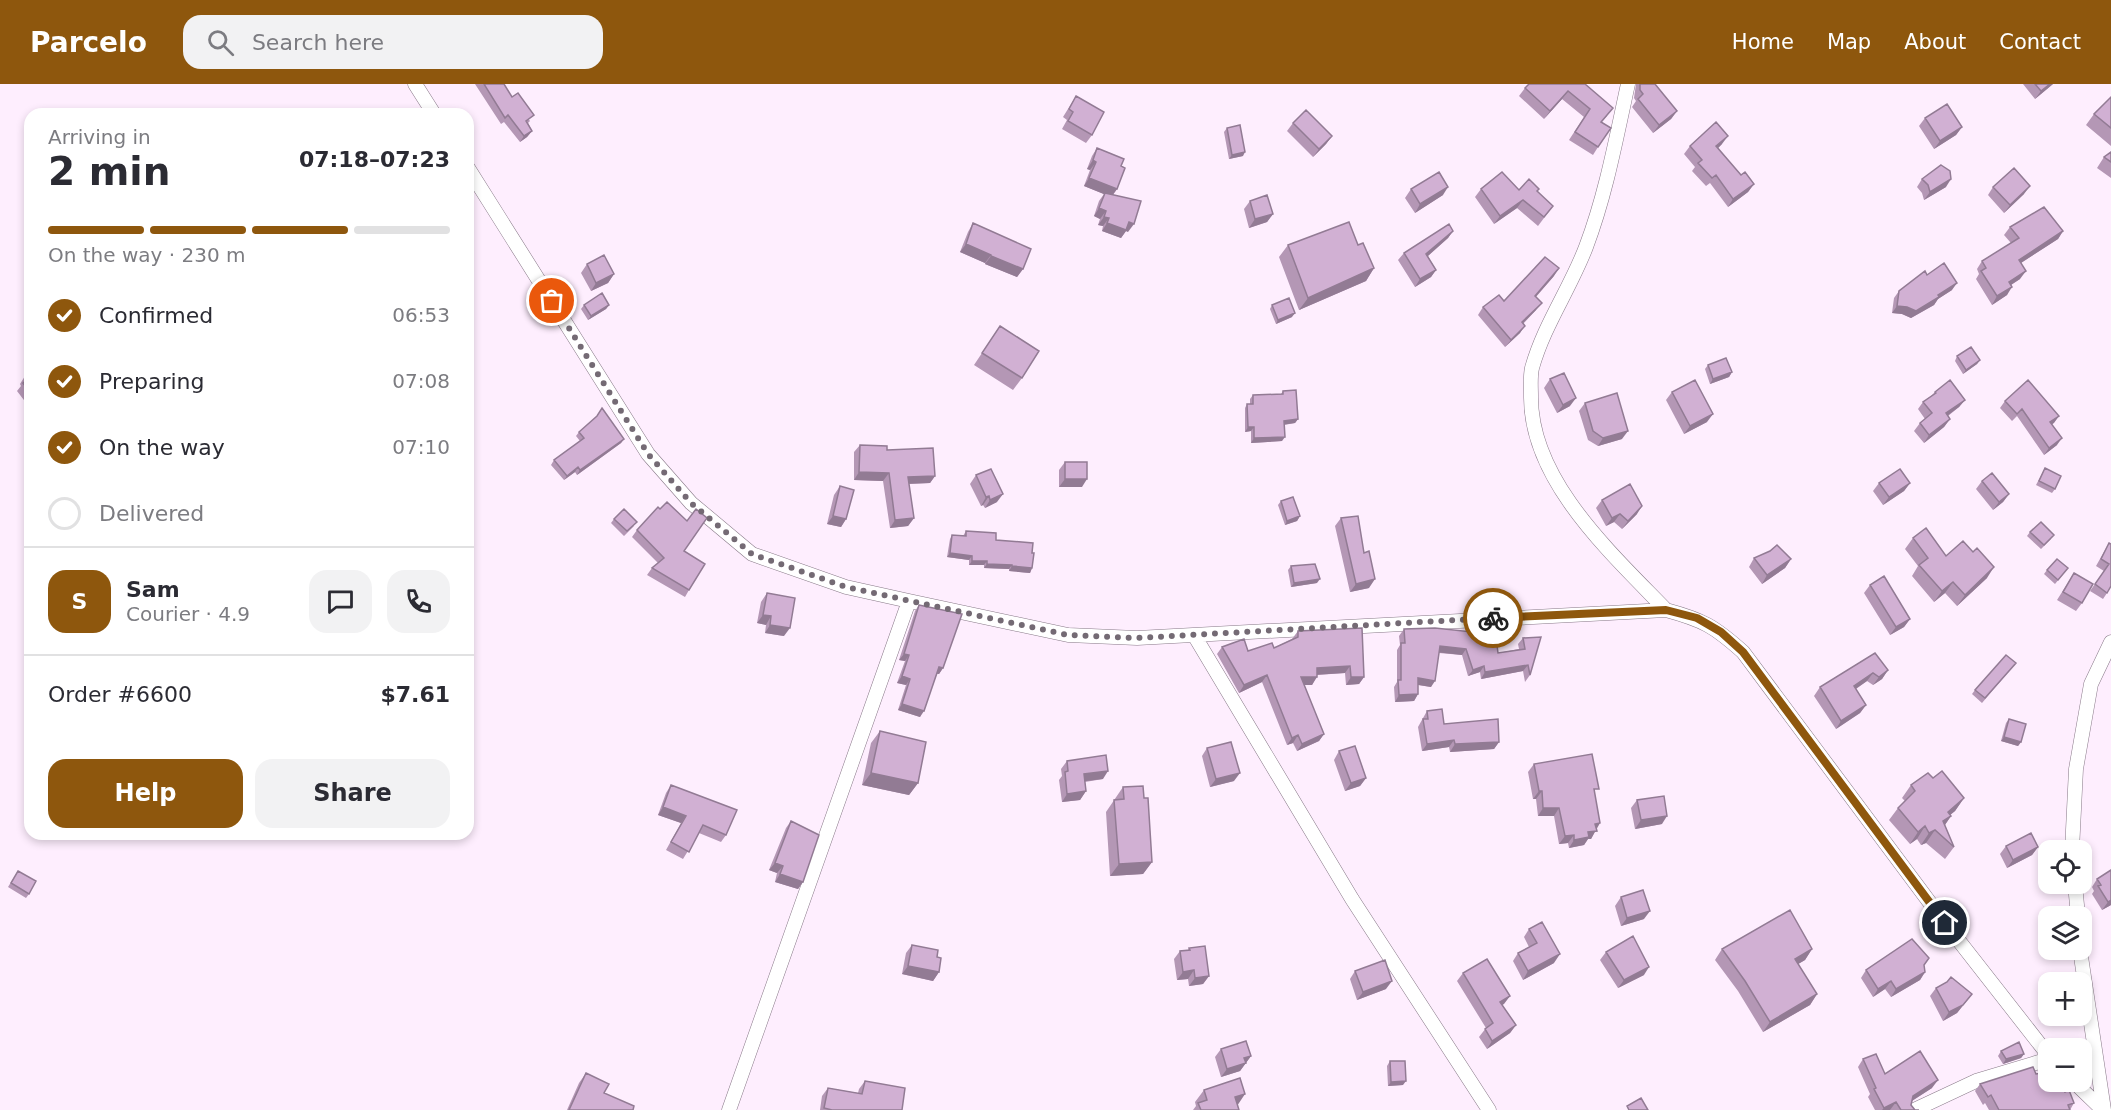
<!DOCTYPE html>
<meta charset="utf-8">
<style>
body{margin:0;font-family:"DejaVu Sans",sans-serif;background:#f2f2f3;color:#2b2b33;height:100vh;display:flex;flex-direction:column;font-size:22px;white-space:nowrap}
*{box-sizing:border-box;margin:0}
p{font-size:20px;color:#7c7c81}
.icon{flex:none;width:33px;height:33px;fill:none;stroke:currentColor;stroke-width:2;stroke-linecap:round;stroke-linejoin:round}
.map{position:relative;flex:1;overflow:hidden}
.drawer{position:absolute;left:24px;top:24px;width:450px;height:732px;display:flex;flex-direction:column;background:#fff;border-radius:18px;box-shadow:0 3px 9px #0003}
.drawer>*{flex:none}
.controls{position:absolute;left:2038px;top:756px;display:grid;gap:12px}
.controls a{display:grid;place-items:center;width:54px;height:54px;border-radius:12px;background:#fff;box-shadow:0 3px 9px #0003;font-size:30px}
.pin{position:absolute;display:grid;place-items:center;width:51px;height:51px;color:#fff;margin:-26px;border:3px solid #fff;border-radius:50%;box-shadow:0 2px 6px #0007}
.courier{position:absolute;display:grid;place-items:center;width:60px;height:60px;margin:-30px;border:4px solid #8e570d;border-radius:50%;background:#fff;color:#222;box-shadow:0 2px 8px #0007}
.overview em{font-style:normal;font-weight:700}
.overview div{display:flex;flex-direction:column-reverse}
.overview{display:flex;align-items:center;justify-content:space-between;height:102px;padding:0 24px}
h1{font-size:39px;font-weight:700;line-height:45px}
.bar{display:grid;grid-template-columns:repeat(4,1fr);gap:9px 6px;align-content:center;height:72px;padding:0 24px}
.bar i{height:8px;border-radius:4px;background:#e1e1e2}
.bar .current{background:#8e570d}
.bar p{grid-column:span 4}
.line{display:flex;align-items:center;gap:15px;padding:0 24px;border-top:2px solid #e1e1e2}
.line div{flex:1}
.round{display:grid;place-items:center;flex:none;width:63px;height:63px;border-radius:18px;background:#f2f2f3}
ol{padding:0 24px;list-style:none}
li{display:flex;align-items:center;gap:18px;height:66px}
li p{margin-inline-start:auto}
li .icon{padding:6px;border-radius:50%;background:#8e570d;color:#fff;stroke-width:4}
li:last-child{color:#7c7c81}
li i{width:33px;height:33px;border:3px solid #e1e1e2;border-radius:50%}
.button{display:flex;gap:12px;margin-top:auto;padding:12px 24px}
.button a{flex:1;height:69px;border-radius:18px;background:#8e570d;color:#fff;font-size:24px;font-weight:700;line-height:69px;text-align:center}
.button a+a{background:#f2f2f3;color:#2b2b33}
header{display:flex;align-items:center;gap:36px;box-sizing:border-box;height:84px;padding:0 30px;background:#8e570d;color:#fff}
header strong{font-size:28px}
nav{display:flex;gap:33px;margin-inline-start:auto;font-size:21px}
.search{width:420px;height:54px;background:#f2f2f3;display:flex;align-items:center;gap:15px;box-sizing:border-box;padding:0 21px;border-radius:18px;color:#7c7c81;font-size:22px}
.map>svg:first-child{display:block}
</style>
<header>
<strong>Parcelo</strong>
<div class="search"><svg class="icon" aria-label="search" viewBox="0 0 24 24"><circle cx="10" cy="10" r="6"/><path d="M15 15l6 6"/></svg>Search here</div>
<nav><a>Home</a><a>Map</a><a>About</a><a>Contact</a></nav>
</header>
<div class="map">
<svg width="2111" height="1026" viewBox="0 0 2111 1026">
<rect width="100%" height="100%" fill="#feeefe"/>
<g fill="none" stroke-linecap="round" stroke-linejoin="round">
<g stroke="#887988" stroke-width="15">
<path id="minor" d="M415 0 434 30
M1628 0C1616 55 1606 110 1586 163 1570 205 1544 241 1532 284 1530 293 1531 303 1531 312 1530 396 1611 469 1666 526
M468 84 648 370 691 419 752 470 846 503 909 517 1068 551 1137 554 1666 526C1703 536 1714 542 1743 568L1945 839 2049 972
M1194 551 1352 815 1489 1026
M2072 766 2076 685 2091 600 2111 558
M2075 800 2078 832
M2080 866 2104 1026
M2074 998 2103 1026
M729 1026 909 517
M1914 1026 1976 997 2049 975"/>
</g>
<use href="#minor" stroke="#fff" stroke-width="14"/>
</g>
<path fill="#b497b5" d="M475 0H504L512 13 530 37 528 39 532 47 527 53 520 58 504 38 501 40Z
M1585 0 1607 32 1602 38 1598 63 1593 71 1569 56 1584 33 1562 15 1544 35 1519 12 1525 4Z
M1636 0H1655L1677 27 1671 35 1653 49 1632 23 1636 17 1634 14Z
M2023 0H2053L2035 15Z
M1076 12 1092 51 1086 59 1062 45 1067 36 1063 33Z
M2111 13V62L2086 41 2094 30Z
M1925 34 1962 43 1956 51 1934 65 1919 42Z
M1293 39 1332 52 1326 60 1313 73 1287 47Z
M1227 44 1243 72 1229 75 1224 48Z
M1722 60 1718 64 1741 91 1754 100 1748 108 1728 123 1710 99 1706 102 1692 87 1695 83 1684 70 1690 62Z
M1097 64 1121 82 1117 105 1113 111 1128 148 1126 147 1121 154 1102 147 1103 142 1098 141 1100 135 1094 132 1099 117 1104 110 1084 102 1090 86 1087 85 1092 72Z
M2111 68V94L2097 84 2104 73Z
M1922 95 1946 103 1924 116 1922 109 1917 103Z
M1993 103 2024 110 2004 129 1988 111Z
M1411 105 1443 111 1415 129 1405 114Z
M1481 105 1537 108 1553 122 1538 142 1517 124 1494 140 1475 113Z
M1250 117 1273 130 1267 138 1249 144 1244 125Z
M973 139 1023 185 1017 193 985 180V179L960 168 968 148Z
M2010 143 2063 147 2058 155 2021 179 2020 195 2011 201 2007 211 1992 221 1976 195 1979 190 1977 185 1982 177 2011 159 2004 151Z
M1453 147 1448 154 1428 172 1436 186 1431 193 1415 203 1398 176 1404 169Z
M1288 161H1358L1374 184 1366 197 1299 226 1279 173Z
M587 180 614 190 608 199 591 207 581 189Z
M1927 191 1952 206 1938 215 1934 221 1911 234 1902 230 1892 229 1894 214 1899 207Z
M1554 192 1536 213V226L1523 240 1520 249 1505 263 1478 231 1483 223 1504 217Z
M584 221H609L606 225 588 236 581 225Z
M1272 221 1292 233 1276 240 1270 225Z
M1000 242 1022 294 1013 306 974 281Z
M1957 272 1980 276 1977 280 1963 290 1955 277Z
M1708 281 1732 288 1729 293 1710 300 1705 285Z
M30 284V324L17 307 21 302 20 300Z
M1550 295 1570 322 1557 329 1544 304Z
M1283 307 1298 335 1295 339 1284 341 1282 357 1251 359V347L1245 348V324L1247 320H1250V315L1253 311 1281 310Z
M1672 308 1707 338 1684 350 1666 316Z
M1935 308 1965 316 1959 323 1948 332 1950 335 1944 343 1924 359 1914 347 1920 339 1925 335 1918 325 1923 318 1931 312Z
M2005 317 2059 332 2052 340 2057 361 2044 371 2017 332 2012 337 2000 324Z
M1585 319 1622 355 1598 362 1588 356 1579 327Z
M579 348 624 355 621 359 577 391 575 388 564 396 551 381 554 376 580 357 576 352Z
M860 361 887 366 935 392 930 399 909 400 914 434 908 442 890 444 883 397 854 396V368Z
M1065 378 1082 403H1059V386Z
M2045 384 2055 405 2052 409 2036 401Z
M976 391 997 418 985 424 983 421 981 422 970 400Z
M1982 397 2009 410 2003 418 1993 426 1976 405Z
M30 398V415L24 406Z
M1879 399H1910L1904 407 1883 421 1873 407Z
M840 402 846 435 841 443 827 440 834 411Z
M1602 416 1637 430 1622 445 1614 438 1606 442 1596 424Z
M1281 417 1300 432 1297 437 1285 441 1278 421Z
M1341 434 1364 469 1369 504 1350 508 1335 442Z
M614 435 634 442 624 452 611 439Z
M637 446 684 467 689 506 685 513 647 491 652 484 658 479 632 453Z
M966 447 996 456 1032 484 1030 489 1009 487V485L984 484V481H969V476L947 473 950 455 952 451 963 452Z
M2030 448 2051 455 2041 465 2027 452Z
M1913 454 1946 472 1987 494 1957 522 1945 509 1934 518 1912 492 1918 482 1905 465Z
M2109 459 2107 509 2103 515 2090 507 2104 487 2096 482Z
M1754 474 1791 475 1785 484 1762 500 1749 483Z
M1291 482 1317 499 1291 503 1288 486Z
M2068 484 2055 500 2044 490 2047 486Z
M2074 489 2082 519 2076 527 2057 516Z
M1870 501 1910 535 1904 543 1890 551 1864 509Z
M767 509 784 552 765 549 766 541 757 539 761 518Z
M919 521 943 584 939 590H937L920 633 898 626 906 601 897 599 905 577 899 576 915 527Z
M1479 539 1498 569 1519 565 1518 560 1523 554 1530 591 1525 598 1523 587 1481 595 1480 588 1468 592 1462 571 1439 569 1431 603 1418 601V610L1414 617 1395 618 1394 603 1397 598V566L1400 561 1399 552 1404 545 1475 549V546Z
M1362 544 1364 593 1359 600 1346 601 1345 589 1317 591 1312 601H1304L1324 650 1319 657 1297 667 1293 659 1287 661 1262 598 1239 609 1217 570 1222 563 1248 567 1274 564 1292 555 1298 547Z
M1875 569 1888 586 1882 595 1873 601 1867 597 1856 605 1866 621 1860 629 1836 645 1814 612 1820 603Z
M2016 579 1982 619 1972 610 1975 606Z
M1427 627 1444 640 1499 658 1494 665 1450 668 1449 663 1422 667 1418 643Z
M2009 635 2021 658 2018 662 2001 657 2006 639Z
M880 647 918 699 909 711 862 701 871 659Z
M1207 664 1234 697 1210 703 1202 672Z
M1339 667 1366 694 1360 702 1345 707 1334 676Z
M1067 677 1103 695 1085 698 1086 707 1080 716 1062 718 1059 696 1062 692 1061 685Z
M1534 680 1595 710 1596 745 1591 755H1588L1584 761 1569 764 1568 759 1559 760 1554 732H1538L1536 715H1533L1528 688Z
M1933 694 1964 714 1955 727 1950 731 1951 732 1945 741 1954 763 1945 775 1926 759 1921 761 1917 755 1910 760 1889 736 1898 724 1905 717 1902 714 1911 701Z
M671 701 726 751 721 758 699 749 683 775 666 766 681 739 658 731 666 709Z
M1123 703 1144 714 1152 778 1143 790 1110 792 1106 728Z
M1637 716 1662 740 1635 745 1631 724Z
M791 737 803 798 798 805 775 798 777 789 769 786 786 744Z
M2006 762 2038 763 2032 771 2007 784 2000 770Z
M18 787 29 810 26 814 8 803Z
M2097 795 2111 821 2102 826 2092 810 2094 807 2092 803Z
M1621 813 1644 835 1621 842 1615 822Z
M1529 845 1554 879 1523 896 1513 877 1518 869 1529 863 1524 853Z
M912 861 939 888 933 897 902 890 906 869Z
M1189 864 1209 892 1203 900 1189 902 1188 895 1177 896 1174 875 1180 867 1188 866Z
M1722 865H1812L1805 876 1798 880 1817 910 1810 921 1763 948 1738 907 1715 876Z
M1606 868 1644 891 1618 904 1600 876Z
M1924 881 1925 888 1920 896 1891 913 1885 905 1873 913 1861 894 1866 886Z
M1355 887 1386 905 1357 916 1350 895Z
M1463 889 1510 912 1502 921 1516 941 1510 949 1487 965 1479 953 1486 944 1457 897Z
M1947 898 1966 918 1957 929 1943 937 1930 912 1936 904Z
M1221 965 1251 972 1240 987 1221 993 1215 973Z
M2001 967 2024 970 2021 974 2003 980 1998 972Z
M1863 975 1885 990 1932 1004 1912 1017 1911 1021 1915 1026H1919H1875L1868 1013 1870 1010 1858 983Z
M1390 977 1403 1001 1388 1002 1387 982Z
M586 989 604 1009 633 1026H567L579 999Z
M2036 990 2065 1008 2074 1019 2070 1026H1989L1985 1019 1983 1021 1975 1007 1980 1000Z
M865 997 902 1026H820L822 1012 828 1004 858 1009 859 1005Z
M1204 1006 1239 1026H1193L1196 1022 1195 1018Z"/>
<path fill="#927b94" d="M2050 0H2053L2035 15 2041 7Z
M1568 7 1562 15 1544 35 1550 27Z
M1677 27 1671 35 1653 49 1659 41Z
M1962 43 1956 51 1934 65 1940 57Z
M532 47 527 53 520 58 524 52Z
M1332 52 1326 60 1313 73 1319 65Z
M1728 52 1722 60 1711 71 1716 62Z
M1245 68 1243 72 1229 75 1232 71Z
M1093 76 1096 78 1090 86 1087 85Z
M1089 94 1117 105 1111 113 1084 102Z
M1951 95 1946 103 1924 116 1930 108Z
M1754 100 1748 108 1728 123 1733 115Z
M2030 102 2024 110 2004 129 2010 121Z
M1448 103 1443 111 1415 129 1420 120Z
M1523 116 1517 124 1494 140 1500 132Z
M1099 124 1106 127 1100 135 1094 132Z
M1273 130 1267 138 1249 144 1255 135Z
M1104 133 1109 134 1103 142 1098 141Z
M1129 138 1134 140 1128 148 1126 147 1121 154 1102 147 1107 139Z
M1453 147 1448 154 1421 178 1426 170Z
M2063 147 2058 155 2013 184 2019 176Z
M966 160 991 171 985 179 960 168Z
M991 172 1023 185 1017 193 985 180Z
M1374 184 1366 197 1299 226 1308 214Z
M1559 184 1554 192 1530 219 1535 212Z
M1436 186 1431 193 1415 203 1420 195Z
M2026 187 2020 195 2003 206 2009 198Z
M614 190 608 199 591 207 596 199Z
M1957 199 1952 206 1938 215 1934 221 1911 234 1902 230 1892 229 1897 222 1938 211Z
M2012 203 2007 211 1992 221 1997 212Z
M1542 219 1536 226 1516 246 1522 238Z
M609 221 606 225 588 236 591 232Z
M1295 229 1292 233 1276 240 1278 236Z
M1525 242 1520 249 1505 263 1511 256Z
M1980 276 1977 280 1963 290 1966 286Z
M1732 288 1729 293 1710 300 1713 295Z
M1576 314 1570 322 1557 329 1563 321Z
M1965 316 1959 323 1940 337 1946 329Z
M1713 330 1707 338 1684 350 1690 342Z
M2059 332 2054 339 2045 345 2050 338Z
M1298 335 1295 339 1281 341 1284 337Z
M1950 335 1944 343 1924 359 1929 351Z
M1248 343H1254L1251 347 1245 348Z
M1628 347 1622 355 1598 362 1603 354Z
M1285 353 1282 357 1251 359 1254 354Z
M2062 354 2057 361 2044 371 2049 364Z
M624 355 621 359 577 391 580 386Z
M578 383 575 388 564 396 567 392Z
M859 388 889 389 883 397 854 396Z
M935 392 930 399 903 400 908 393Z
M1065 395H1087L1082 403H1059Z
M1910 399 1904 407 1883 421 1889 413Z
M1003 410 997 418 985 424 990 416Z
M2009 410 2003 418 1993 426 1999 418Z
M989 412 983 421 981 422 986 413Z
M1642 422 1637 430 1622 445 1628 437Z
M1620 430 1614 438 1606 442 1612 434Z
M833 432 846 435 841 443 827 440Z
M1300 432 1297 437 1285 441 1287 437Z
M914 434 908 442 890 444 895 436Z
M950 469 972 472 969 476 947 473Z
M1791 475 1785 484 1762 500 1767 491Z
M972 477H987L984 481H969Z
M987 480 1012 481 1009 485 984 484Z
M1012 482 1032 484 1030 489 1009 487Z
M1994 483 1987 494 1957 522 1965 511Z
M1320 495 1317 499 1291 503 1294 499Z
M1375 495 1369 504 1350 508 1356 500Z
M1953 498 1945 509 1934 518 1942 507Z
M763 531 771 532 766 541 757 539Z
M1910 535 1904 543 1890 551 1896 543Z
M770 541 790 544 784 552 765 549Z
M1440 562 1466 565 1462 571 1435 568Z
M904 570 909 571 905 577 899 576Z
M1528 581 1523 587 1481 595 1485 588Z
M1350 582 1345 589 1312 591 1317 584Z
M1484 582 1480 588 1468 592 1473 586Z
M939 583 943 584 939 590 935 589Z
M1888 586 1882 595 1873 601 1879 593Z
M1873 589 1867 597 1848 610 1854 602Z
M1267 591 1262 598 1239 609 1244 601Z
M902 592 910 595 906 601 897 599Z
M1301 593H1317L1312 601H1296Z
M1351 593H1364L1359 600 1346 601Z
M1418 594 1435 597 1431 603 1413 600Z
M1418 610 1414 617 1395 618 1399 611Z
M902 620 924 627 920 633 898 626Z
M1866 621 1860 629 1836 645 1841 637Z
M1324 650 1319 657 1297 667 1302 660Z
M1298 651 1293 659 1287 661 1292 654Z
M2004 653 2021 658 2018 662 2001 657Z
M1454 656 1449 663 1422 667 1427 660Z
M1499 658 1494 665 1450 668 1455 660Z
M1108 687 1103 695 1078 698 1084 690Z
M871 689 918 699 909 711 862 701Z
M1240 689 1234 697 1210 703 1216 695Z
M1366 694 1360 702 1345 707 1351 699Z
M1086 707 1080 716 1062 718 1067 710Z
M1539 707H1542L1536 715H1533Z
M1964 714 1955 727 1939 740 1948 728Z
M663 723 686 732 681 739 658 731Z
M1543 724H1559L1554 732H1538Z
M1667 732 1662 740 1635 745 1641 736Z
M1951 732 1942 745 1943 737Z
M1600 739 1591 755H1588L1584 761 1569 764 1574 756 1595 740Z
M1925 742 1917 755 1910 760 1918 748Z
M1935 746 1926 759 1921 761 1929 749Z
M1574 751 1568 759 1559 760 1565 752Z
M2038 763 2032 771 2007 784 2013 776Z
M1152 778 1143 790 1110 792 1119 780Z
M775 779 783 782 777 789 769 786Z
M780 790 803 798 798 805 775 798Z
M2111 816V821L2102 826 2108 818Z
M1650 827 1644 835 1621 842 1627 834Z
M1812 865 1805 876 1788 886 1795 875Z
M1560 870 1554 879 1523 896 1528 887Z
M908 882 939 888 933 897 902 890Z
M1649 883 1644 891 1618 904 1624 896Z
M1194 886 1188 895 1177 896 1183 888Z
M1925 888 1920 896 1891 913 1896 905Z
M1209 892 1203 900 1189 902 1195 894Z
M1392 897 1386 905 1357 916 1363 908Z
M1891 897 1885 905 1873 913 1878 905Z
M1817 910 1810 921 1763 948 1770 938Z
M1972 910 1957 929 1943 937 1949 928Z
M1510 912 1504 920 1494 926 1500 918Z
M1516 941 1510 949 1487 965 1492 957Z
M2024 970 2021 974 2003 980 2006 975Z
M1251 972 1240 987 1221 993 1227 985 1244 974Z
M1938 996 1932 1004 1907 1020 1913 1012Z
M1406 997 1403 1001 1388 1002 1391 998Z
M1245 1010 1237 1022 1235 1013Z
M1896 1018 1890 1026H1882L1884 1024Z"/>
<path fill="#d1b0d3" stroke="#927b94" stroke-width="1.5" d="M484 0H504L512 13 518 9 534 31 526 37 532 47 524 52 508 31 505 34Z
M1529 0H1585L1613 24 1601 38 1611 44 1598 63 1575 48 1590 25 1568 7 1550 27 1525 4Z
M1640 0H1655L1677 27 1659 41 1638 15 1643 10 1640 6Z
M2035 0H2050L2041 7Z
M1076 12 1104 28 1092 51 1068 37 1073 28 1069 25Z
M2111 13V44L2094 30Z
M1947 20 1962 43 1940 57 1925 34Z
M1306 26 1332 52 1319 65 1293 39Z
M1716 38 1728 52 1716 62 1741 91 1745 88 1754 100 1733 115 1716 91 1712 94 1698 79 1702 76 1690 62Z
M1240 41 1245 68 1232 71 1227 44Z
M1097 64 1124 75 1121 82 1125 84 1117 105 1089 94 1096 78 1093 76Z
M2111 68V78L2104 73Z
M1941 81 1950 87 1951 95 1930 108 1928 101 1922 95Z
M2014 84 2030 102 2010 121 1993 103Z
M1439 88 1448 103 1420 120 1411 105Z
M1502 88 1519 106 1529 95 1539 105 1537 107 1553 122 1544 133 1523 116 1500 132 1481 105Z
M1105 109 1141 117 1134 140 1129 138 1126 146 1107 139 1109 134 1104 133 1106 127 1099 124Z
M1267 111 1273 130 1255 135 1250 117Z
M2044 123 2063 147 2019 176 2026 187 2009 198 2012 203 1997 212 1981 187 1986 184 1982 177 2019 154 2010 143Z
M1349 138 1358 161 1363 159 1374 184 1308 214 1288 161Z
M973 139 1031 165 1023 185 991 172V171L966 160Z
M1449 140 1453 147 1426 170 1436 186 1420 195 1404 169Z
M604 171 614 190 596 199 587 180Z
M1545 173 1559 184 1535 212 1542 219 1522 238 1525 242 1511 256 1483 223 1499 211 1504 217Z
M1944 179 1957 199 1938 211 1939 213 1916 227 1907 223 1897 222 1899 207 1925 187 1927 191Z
M602 209 609 221 591 232 584 221Z
M1289 214 1295 229 1278 236 1272 221Z
M1000 242 1039 267 1022 294 982 269Z
M1971 263 1980 276 1966 286 1957 272Z
M1726 274 1732 288 1713 295 1708 281Z
M30 288V308L23 299 28 295 25 292Z
M1564 289 1576 314 1563 321 1550 295Z
M1695 296 1713 330 1690 342 1672 308Z
M1950 296 1965 316 1946 329 1950 335 1929 351 1920 339 1932 329 1923 318 1936 309 1935 308Z
M2028 296 2059 332 2050 338 2062 354 2049 364 2022 325 2017 330 2005 317Z
M1296 306 1298 335 1284 337 1285 353 1254 354V343H1248L1247 320H1253V311L1283 310V307Z
M1617 309 1628 347 1603 354 1593 347 1585 319Z
M602 324 624 355 580 386 578 383 567 392 554 376 584 354 579 348 597 332Z
M860 361 887 362V366L933 364 935 392 908 393 914 434 895 436 889 389 859 388Z
M1065 378H1087V395H1065Z
M2045 384 2061 392 2055 405 2039 397Z
M991 385 1003 410 990 416 989 412 986 413 976 391Z
M1900 385 1910 399 1889 413 1879 399Z
M1992 389 2009 410 1999 418 1982 397Z
M1630 400 1642 422 1628 437 1620 430 1612 434 1602 416Z
M840 402 854 406 846 435 833 432Z
M1293 413 1300 432 1287 437 1281 417Z
M667 418 687 437 696 425 707 434 684 467 705 480 689 506 652 484 664 474 637 446 658 423 660 425Z
M624 425 637 438 627 447 614 435Z
M1358 432 1364 469 1369 467 1375 495 1356 500 1341 434Z
M2041 438 2054 451 2044 461 2030 448Z
M1926 444 1946 472 1963 457 1973 468 1977 464 1994 483 1965 511 1953 498 1942 507 1919 481 1928 474 1913 454Z
M966 447 996 449V456L1033 459 1032 469H1034L1032 484 1012 482V481L987 480V477H972V472L950 469 952 451 966 452Z
M2109 459 2111 460V502L2107 509 2095 500 2109 480 2101 475Z
M1777 461 1791 475 1767 491 1754 474 1770 467Z
M2057 475 2068 484 2058 496 2047 486Z
M1315 480 1320 495 1294 499 1291 482Z
M2074 489 2093 500 2082 519 2063 508Z
M1884 492 1910 535 1896 543 1870 501Z
M767 509 795 514 790 544 770 541 771 532 763 531Z
M919 521 962 530 943 584 939 583 924 627 902 620 910 595 902 592 909 571 904 570Z
M1494 538 1498 569 1525 565 1523 554 1541 553 1530 591 1528 581 1485 588 1484 582 1473 586 1466 565 1440 562 1435 597 1418 594V610L1399 611 1398 596H1401V559H1405L1404 545 1435 544 1481 549 1479 539Z
M1362 544 1364 593H1351L1350 582 1317 584V593H1301L1324 650 1302 660 1298 651 1292 654 1267 591 1244 601 1222 563 1244 555 1248 567 1272 559 1274 564 1298 553V547Z
M1875 569 1888 586 1879 593 1873 589 1854 602 1866 621 1841 637 1820 603Z
M2006 571 2016 579 1985 614 1975 606Z
M1442 625 1444 640 1498 635 1499 658 1455 660 1454 656 1427 660 1423 635H1428L1427 627Z
M2009 635 2026 640 2021 658 2004 653Z
M880 647 926 658 918 699 871 689Z
M1231 658 1240 689 1216 695 1207 664Z
M1355 662 1366 694 1351 699 1339 667Z
M1592 670 1599 705H1594L1600 739 1595 740 1597 747 1588 748 1589 753 1574 756V751L1565 752 1559 724H1543L1542 707H1539L1534 680Z
M1106 671 1108 687 1084 690 1086 707 1067 710 1065 688 1068 687 1067 677Z
M1942 687 1964 714 1948 728 1951 732 1943 737 1954 763 1935 746 1929 749 1925 742 1918 748 1898 724 1915 707 1911 701 1928 689 1933 694Z
M671 701 737 726 726 751 703 741 689 768 671 758 686 732 663 723Z
M1143 702 1144 714H1148L1152 778 1119 780 1114 716 1124 715 1123 703Z
M1664 712 1667 732 1641 736 1637 716Z
M791 737 819 751 803 798 780 790 783 782 775 779Z
M2031 749 2038 763 2013 776 2006 762Z
M2111 786V816L2108 818 2098 802 2101 801 2097 795Z
M18 787 36 797 29 810 11 799Z
M1643 806 1650 827 1627 834 1621 813Z
M1790 826 1812 865 1795 875 1817 910 1770 938 1745 897 1722 865Z
M1542 838 1560 870 1528 887 1518 869 1537 859 1529 845Z
M1633 852 1649 883 1624 896 1606 868Z
M1912 855 1929 874 1924 881 1925 888 1896 905 1891 897 1878 905 1866 886Z
M912 861 938 866 937 873 941 874 939 888 908 882Z
M1205 862 1209 892 1195 894 1194 886 1183 888 1180 867 1190 866 1189 864Z
M1487 875 1510 912 1500 918 1516 941 1492 957 1485 945 1493 939 1463 889Z
M1385 876 1392 897 1363 908 1355 887Z
M1951 893 1972 910 1963 921 1949 928 1936 904 1947 898Z
M1246 957 1251 972 1244 974 1246 979 1227 985 1221 965Z
M2019 958 2024 970 2006 975 2001 967Z
M1920 967 1938 996 1913 1012 1911 1021 1915 1026H1919H1901L1896 1018 1884 1024 1874 1005 1876 1004 1863 975 1876 970 1885 990Z
M1390 977H1405L1406 997 1391 998Z
M2033 983 2036 990 2049 988V998H2062L2065 1008 2069 1006 2074 1019 2068 1021 2070 1026H1999L1991 1011 1988 1013 1980 1000Z
M586 989 609 1000 604 1009 634 1022 633 1026H569Z
M1240 994 1245 1010 1235 1013 1239 1026H1201L1198 1019 1207 1016 1204 1006Z
M865 997 905 1004 902 1026H832L824 1024 828 1004 862 1010Z
M1641 1014 1648 1026H1629L1627 1022Z"/>
<g fill="none" stroke-linecap="round" stroke-linejoin="round">
<path stroke="#746a74" stroke-width="6" stroke-dasharray="0 10.8" d="M552 217 648 370 691 419 752 470 846 503 1068 551 1137 554 1493 534"/>
<path stroke="#8e570d" stroke-width="8" d="M1493 534 1666 526 1697 534 1721 548 1743 568 1945 839"/>
</g>
</svg>
<div class="controls">
<a><svg class="icon" aria-label="locate" viewBox="0 0 24 24"><circle cx="12" cy="12" r="6"/><path d="M12 2v4M12 18v4M2 12h4M18 12h4"/></svg></a>
<a><svg class="icon" aria-label="layers" viewBox="0 0 24 24"><path d="M12 4l9 5-9 5-9-5zM3 14l9 5 9-5"/></svg></a>
<a>+</a>
<a>−</a>
</div>
<div class="pin" style="left:552px;top:217px;background:#ea580c"><svg class="icon" aria-label="bag" viewBox="0 0 24 24"><path d="M5 8h14l-1 12H6zM9 8a3 3 0 0 1 6 0"/></svg></div>
<div class="pin" style="left:1945px;top:839px;background:#1f2937"><svg class="icon" aria-label="home" viewBox="0 0 24 24"><path d="M3 11l9-7 9 7M6 9v11h12V9"/></svg></div>
<div class="courier" style="left:1493px;top:534px"><svg class="icon" aria-label="bike" viewBox="0 0 24 24"><circle cx="6" cy="16" r="4"/><circle cx="18" cy="16" r="4"/><path d="M6 16l4-8h5l3 8M10 8l3 8H6M13 5h3"/></svg></div>
<section class="drawer">
<div class="overview"><div><h1>2 min</h1><p>Arriving in</p></div><em>07:18–07:23</em></div>
<div class="bar"><i class="current"></i><i class="current"></i><i class="current"></i><i></i><p>On the way · 230 m</p></div>
<ol>
<li><svg class="icon" aria-label="check" viewBox="0 0 24 24"><path d="M5 12l5 5 9-10"/></svg>Confirmed<p>06:53</p></li>
<li><svg class="icon" aria-label="check" viewBox="0 0 24 24"><path d="M5 12l5 5 9-10"/></svg>Preparing<p>07:08</p></li>
<li><svg class="icon" aria-label="check" viewBox="0 0 24 24"><path d="M5 12l5 5 9-10"/></svg>On the way<p>07:10</p></li>
<li><i></i>Delivered</li>
</ol>
<div class="line" style="height:108px"><b class="round" style="background:#8e570d;color:#fff">S</b><div><b>Sam</b><p>Courier · 4.9</p></div><a class="round"><svg class="icon" aria-label="chat" viewBox="0 0 24 24"><path d="M4 5h16v11H9l-5 4z"/></svg></a><a class="round"><svg class="icon" aria-label="phone" viewBox="0 0 24 24"><path d="M5 4h4l2 5-3 2q2 4 5 5l2-3 5 2v4C11 20 4 13 5 4z"/></svg></a></div>
<div class="line" style="height:78px"><div>Order #6600</div><b>$7.61</b></div>
<div class="button"><a>Help</a><a>Share</a></div>
</section>
</div>
